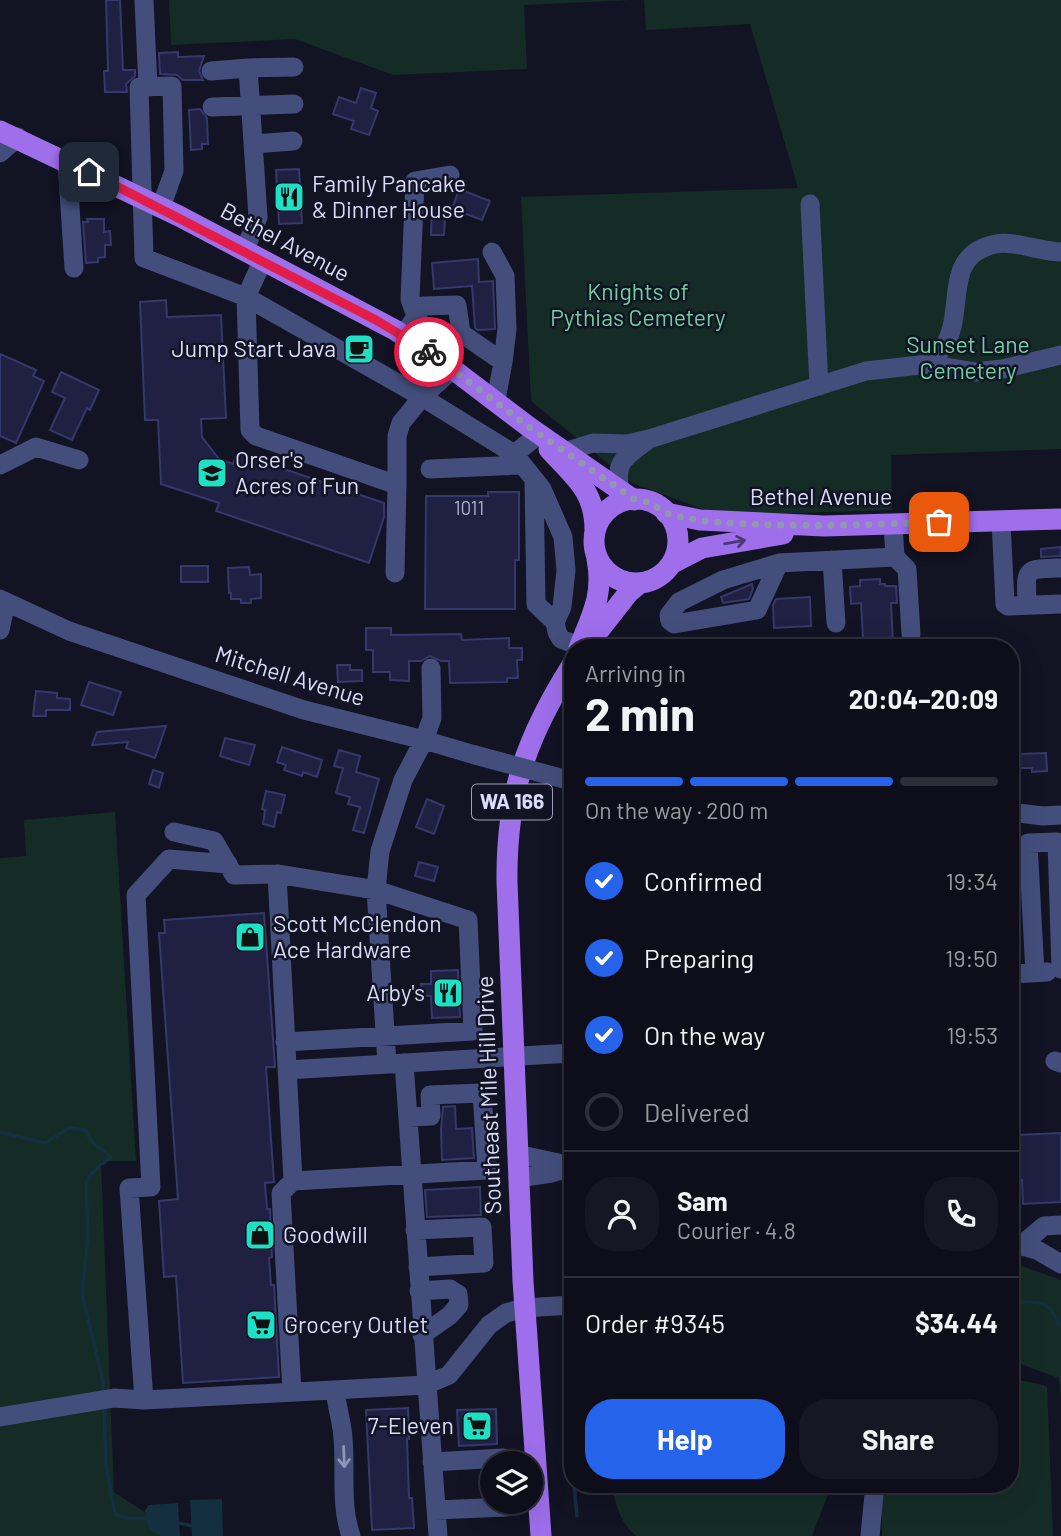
<!DOCTYPE html>
<meta charset="utf-8">
<style>
body{margin:0;font-family:Barlow,sans-serif;background:#171723;color:#f1f3f6;height:100vh;display:flex;flex-direction:column;font-size:26px;white-space:nowrap}
*{box-sizing:border-box;margin:0}
p{font-size:23px;color:#9b9ca2}
.icon{flex:none;width:38px;height:38px;fill:none;stroke:currentColor;stroke-width:2;stroke-linecap:round;stroke-linejoin:round}
.map{position:relative;flex:1;overflow:hidden}
.drawer{position:absolute;left:564px;top:639px;width:455px;height:854px;display:flex;flex-direction:column;background:#0e0e1a;border-radius:28px;box-shadow:0 7px 28px #0002,0 0 0 2px #2e2e39}
.drawer>*{flex:none}
.tools{position:absolute;left:480px;top:1451px;display:grid;gap:14px}
.tools a{display:grid;place-items:center;width:63px;height:63px;border-radius:50%;background:#0e0e1a;box-shadow:0 7px 28px #0002,0 0 0 2px #2e2e39;font-size:35px}
.pin{position:absolute;display:grid;place-items:center;width:60px;height:60px;color:#fff;margin:-30px;border-radius:14px;box-shadow:0 4px 10px #0006}
.courier{position:absolute;display:grid;place-items:center;width:70px;height:70px;margin:-35px;border:5px solid #e11d48;border-radius:50%;background:#fff;color:#222;box-shadow:0 2px 9px #0007}
.head em{font-style:normal;font-weight:700}
.head div{display:flex;flex-direction:column-reverse}
.head{display:flex;align-items:center;justify-content:space-between;height:119px;padding:0 21px}
h1{font-size:46px;font-weight:700;line-height:52px}
.bar{display:grid;grid-template-columns:repeat(4,1fr);gap:10px 7px;align-content:center;height:84px;padding:0 21px}
.bar i{height:9px;border-radius:5px;background:#2e2e39}
.bar .current{background:#2563eb}
.bar p{grid-column:span 4}
.line{display:flex;align-items:center;gap:18px;padding:0 21px;border-top:2px solid #2e2e39}
.line div{flex:1}
.round{display:grid;place-items:center;flex:none;width:74px;height:74px;border-radius:28px;background:#171723}
ol{padding:0 21px;list-style:none}
li{display:flex;align-items:center;gap:21px;height:77px}
li p{margin-inline-start:auto}
li .icon{padding:7px;border-radius:50%;background:#2563eb;color:#fff;stroke-width:4}
li:last-child{color:#9b9ca2}
li i{width:38px;height:38px;border:4px solid #2e2e39;border-radius:50%}
.button{display:flex;gap:14px;margin-top:auto;padding:14px 21px}
.button a{flex:1;height:80px;border-radius:28px;background:#2563eb;color:#fff;font-size:28px;font-weight:700;line-height:80px;text-align:center}
.button a+a{background:#171723;color:#f1f3f6}
.map>svg:first-child{display:block}
</style>
<div class="map">
<svg width="1061" height="1536" viewBox="0 0 1061 1536">
<rect width="100%" height="100%" fill="#121323"/>
<path fill="#152c26" d="M169 0H632L524 5 527 69 393 75 295 39 171 45Z
M644 0H1061V449L891 455 892 510 736 515 708 511 632 483 531 401 521 197 798 188 750 24 646 30Z
M115 812 136 1161H101L114 1492 181 1536H0V858L26 856 24 820Z
M1022 1266 1061 1280V1400L1059 1378 1023 1365 1010 1354V1275Z
M1010 1378 1047 1386 1053 1536H882V1484H1010Z
M612 1484H832L812 1536H636C621 1524 614 1502 612 1484Z"/>
<path fill="#132f40" d="M222 1499 223 1536H192L190 1500Z
M178 1503 180 1536H161L149 1529 145 1510 149 1505Z"/>
<g fill="none" stroke-linecap="round" stroke-linejoin="round">
<path stroke="#132f40" stroke-width="3.5" d="M0 1132 45 1143 69 1128 85 1130C94 1148 99 1145 111 1158L100 1165 90 1175 86 1184 88 1236 82 1293 103 1382V1393
M1010 1304C1022 1302 1042 1299 1051 1310 1055 1315 1057 1322 1061 1326
M572 1351 569 1413 572 1464
M104 1407 106 1466 115 1514 126 1518 150 1519
M574 1484 577 1516
M178 1523 194 1526"/>
</g>
<path fill="#202142" stroke="#35386a" stroke-width="2" d="M106 0H120L123 70H135V76L126 84 127 92H105L104 71H108Z
M178 52V57L204 56 199 71 203 80H183L177 75 160 74 159 53Z
M361 88 376 93 371 108 378 111 369 135 351 129 354 121 333 114 339 97 356 103Z
M200 109 207 118 208 144H202V149L191 150 189 110Z
M299 169 302 223 279 224 276 170Z
M459 189 490 201 482 220 452 209Z
M432 208H450V219H445L444 235H431Z
M87 219H104V232L110 231 111 245H105V257L98 258V262L86 263 83 222H88Z
M478 259 479 282 493 281 495 329 478 330 475 328 472 286 434 289 432 263Z
M166 300 167 317 221 315 226 418 201 419 202 437 219 459 233 464 237 453 384 503V517L369 563 216 511 219 503 161 484 158 420H145L140 302Z
M0 354 36 370 33 376 44 381 16 443 0 436Z
M61 372 99 390 90 410 87 408 72 440 50 430 65 398 52 392Z
M488 492H519V560H515V609H425L426 496H488Z
M1061 547V556L1041 557V549Z
M181 566H208V582H181Z
M249 567 250 575 261 574V598L251 599V603H241V599H231V593H229L228 568Z
M880 579V584H885V586H896L897 603H891L893 644H881V638H863L861 603 851 604 850 587 860 586V580Z
M752 584 753 589 749 599 723 603 721 597Z
M810 597 811 626 774 628 773 605 776 599Z
M366 628H391V635L461 634 462 640 509 638V648H522V660H517L518 678H507V682L450 683 449 661H441L430 656 421 661H409V681L390 680V672H373V650H366Z
M337 665H350V670H362V681L338 682Z
M89 682 121 692 113 715 81 705Z
M36 691 57 693V698L70 699V710H46V716H33Z
M166 726 155 758 126 748 128 742 92 745 97 732Z
M225 738 255 745 249 765 220 756Z
M282 747 322 760 317 777 303 772 302 776 284 770 286 765 277 762Z
M339 750 360 756 356 772 379 779 364 833 353 830 360 807 348 804 350 797 336 793 343 768 334 766Z
M1046 753 1047 771 1032 772V768H1020V754Z
M153 770 163 773 159 788 149 784Z
M266 791 285 795 281 813 277 812 274 827 263 824 265 810 262 809Z
M427 799 444 806 434 834 416 827Z
M419 862 438 867 434 881 415 876Z
M264 913 275 1067H266L274 1182 265 1183 267 1209H270L272 1257 269 1258 271 1285H274L279 1377 183 1383 176 1276 164 1277 159 1201 178 1199 159 933H165L164 920Z
M458 970 460 1017 432 1018 431 996H421V984H431V971Z
M455 1106 456 1129 472 1128 474 1158 442 1160 441 1130 443 1107Z
M1061 1133V1202L1023 1204 1022 1180H1016L1015 1135Z
M480 1187 481 1215 427 1217 425 1190Z
M408 1408 409 1439H407L409 1498H412L414 1528 372 1530 366 1410Z
M496 1409 497 1444 459 1446 457 1410Z"/>
<g fill="none" stroke-linecap="round" stroke-linejoin="round">
<path stroke="#434e7c" stroke-width="19" d="M144 1 148 87
M248 68 294 67
M211 71 248 68 258 217 245 250
M212 107 294 104
M253 144 293 141
M0 153 18 137
M67 161 74 268
M810 204 819 386
M161 207 174 171 172 86 139 87 144 258 246 297 263 260
M492 252 505 276 507 329 503 362
M416 316 410 299 415 181 450 175
M403 336 423 306 457 305 461 333 503 362 496 400
M929 364C935 357 942 350 946 343 965 308 942 254 996 244 1014 240 1041 252 1061 252
M453 369 422 397 514 454 542 489 563 537 566 570 562 607 555 622 557 632 561 639 579 646
M567 451 593 443 627 444 649 439 866 371 929 364 975 372 1002 369 1061 355
M514 454 537 436
M0 465 36 447 79 460
M430 469 522 465
M534 480 536 604 555 622
M620 490C614 461 625 458 646 441
M1001 521 1005 604 1008 606 1061 604
M895 557 907 569 911 634
M832 560 836 623
M779 563 757 610 674 624 670 621 669 615 679 602 723 580 779 563 895 557 893 524
M395 573 397 485 256 436 250 430 246 297 422 397 401 423 397 436V485
M0 599 69 631 304 710 424 740 475 755
M1027 605C1026 568 1023 569 1061 568
M0 630 6 602
M1010 812 1043 816 1061 815
M174 832 214 841 234 875 277 874 376 890 468 920 473 1031 285 1042
M277 874 293 1181 281 1193 292 1392
M1035 973 1028 843 1057 842 1061 969
M1010 974 1047 972
M1055 1061 1061 1063
M404 1063 438 1536
M387 1064 376 890 380 851 403 780 424 740 432 718 431 668
M287 1070 572 1053
M517 1154 572 1166
M518 1178 552 1173 572 1167
M293 1181 487 1170 482 1093 430 1095 431 1116 408 1117
M415 1230 482 1227 484 1263 418 1267
M1010 1243 1037 1250 1061 1264
M1020 1246 1044 1226 1061 1225
M419 1291 450 1289 458 1294 459 1305 449 1316 422 1335
M335 1390C337 1408 342 1422 343 1438 346 1471 340 1505 351 1536
M144 1400 426 1385 449 1375 489 1325 506 1313 524 1308 572 1305
M0 1417 114 1398 144 1400 129 1188 151 1187 136 895 169 859 228 864
M432 1462 503 1458V1463
M436 1510 506 1507 505 1502
M870 1536 875 1484"/>
<path stroke="#9e6eeb" stroke-width="21" d="M0 131 179 216 395 330 446 364 529 427 634 500
M549 449C574 477 595 490 595 530
M594 541a42 42 0 1 1 84 0a42 42 0 1 1-84 0Z
M666 513 700 520 824 526 1061 519
M671 564 702 548 783 534
M589 643 629 592 640 583
M579 648C592 615 604 595 597 559
M541 1536 523 1281 507 882C506 794 526 738 572 665"/>
<path stroke="#434e7c" stroke-width="19" d="M475 755 564 779"/>
</g>
<defs><path id="oneway-shaft" d="M-6 0H5M1.5-3L5.5 0L1.5 3" fill="none" stroke-width="1.6" stroke-linecap="round" stroke-linejoin="round" transform="scale(1.75)"/></defs>
<use stroke="#4a3773" href="#oneway-shaft" transform="translate(735 542) rotate(-10)"/>
<use stroke="#8e96bb" href="#oneway-shaft" transform="translate(344 1457) rotate(88)"/>
<g fill="none" stroke-linecap="round" stroke-linejoin="round">
<path stroke="#9396af" stroke-width="7" stroke-dasharray="0 12.6" d="M429 352 529 427 634 499C651 501 654 507 667 513 678 518 693 519 704 521 782 528 861 525 939 522"/>
<path stroke="#e11d48" stroke-width="9" d="M89 172 376 320 429 352"/>
</g>
<defs>
<g id="restaurant-square" transform="scale(1.575)"><rect x="-9" y="-9" width="18" height="18" rx="4" fill="#1ee0c5" stroke="#121323"/><path d="M-5-6h1v4h1v-4h1v4h1v-4h1v5L-1.5 .5V6h-2V.5L-5-1ZM5-6V6H3V1.5H1.5Q1.5-4 5-6Z" fill="#111"/></g>
<g id="cafe-square" transform="scale(1.575)"><rect x="-9" y="-9" width="18" height="18" rx="4" fill="#1ee0c5" stroke="#121323"/><path d="M-5.5-4.5H6V0H3Q3 3.5 0 3.5H-2.5Q-5.5 3.5-5.5 0ZM3-3.2v2h1.7v-2ZM-6 4.5H4V6H-6Z" fill="#111"/></g>
<g id="school-square" transform="scale(1.575)"><rect x="-9" y="-9" width="18" height="18" rx="4" fill="#1ee0c5" stroke="#121323"/><path d="M0-5L7-2L0 1L-7-2ZM-4 1L0 2.5L4 1V4Q0 6-4 4Z" fill="#111"/></g>
<g id="shop-square" transform="scale(1.575)"><rect x="-9" y="-9" width="18" height="18" rx="4" fill="#1ee0c5" stroke="#121323"/><path d="M-5-2.5h2.3a2.7 3.5 0 0 1 5.4 0H5L5.5 6h-11ZM-1.5-2.5h3a1.5 2.3 0 0 0-3 0Z" fill="#111"/></g>
<g id="supermarket-square" transform="scale(1.575)"><rect x="-9" y="-9" width="18" height="18" rx="4" fill="#1ee0c5" stroke="#121323"/><path d="M-6-5.5h2.5l.6 2H6L4.5 2H-2.5L-4.4-4H-6ZM-1.5 3.2a1.3 1.3 0 1 0 .1 0ZM3 3.2a1.3 1.3 0 1 0 .1 0Z" fill="#111"/></g>
</defs>
<g fill-rule="evenodd">
<use href="#restaurant-square" x="289" y="197"/>
<use href="#cafe-square" x="359" y="349"/>
<use href="#school-square" x="212" y="473"/>
<use href="#shop-square" x="250" y="937"/>
<use href="#restaurant-square" x="448" y="993"/>
<use href="#shop-square" x="260" y="1235"/>
<use href="#supermarket-square" x="261" y="1325"/>
<use href="#supermarket-square" x="477" y="1426"/>
</g>
<g text-anchor="middle" stroke-width="5" stroke-linejoin="round" paint-order="stroke">
<g font-size="19" fill="#abaecc">
<text x="469" y="515">1011</text>
</g>
<rect fill="#121323" stroke="#9da0ba" stroke-width="2" x="472" y="784.5" width="80" height="35" rx="5"/>
<g font-size="21" font-weight="bold" fill="#d9ddfa">
<text x="512" y="809">WA 166</text>
</g>
<g font-size="23" fill="#d9ddfa" stroke="#121323" text-anchor="start">
<text x="312" y="192">Family Pancake<tspan x="312" dy="26">&amp; Dinner House</tspan></text>
<text x="336" y="357" text-anchor="end">Jump Start Java</text>
<text x="235" y="468">Orser's<tspan x="235" dy="26">Acres of Fun</tspan></text>
<text x="273" y="932">Scott McClendon<tspan x="273" dy="26">Ace Hardware</tspan></text>
<text x="425" y="1001" text-anchor="end">Arby's</text>
<text x="283" y="1243">Goodwill</text>
<text x="284" y="1333">Grocery Outlet</text>
<text x="454" y="1434" text-anchor="end">7-Eleven</text>
</g>
<g font-size="23" fill="#d9ddfa" stroke="#121323">
<text transform="translate(285 242) rotate(28)" y="8">Bethel Avenue</text>
<text x="821" y="505">Bethel Avenue</text>
<text transform="translate(290 676) rotate(17)" y="8">Mitchell Avenue</text>
<text transform="translate(489 1095) rotate(-92)" y="8">Southeast Mile Hill Drive</text>
</g>
<g font-size="23" fill="#6ed1a0" stroke="#121323">
<text x="638" y="300">Knights of<tspan x="638" dy="26">Pythias Cemetery</tspan></text>
<text x="968" y="353">Sunset Lane<tspan x="968" dy="26">Cemetery</tspan></text>
</g>
</g>
</svg>
<div class="tools">
<a><svg class="icon" aria-label="layers" viewBox="0 0 24 24"><path d="M12 4l9 5-9 5-9-5zM3 14l9 5 9-5"/></svg></a>
</div>
<div class="pin" style="left:939px;top:522px;background:#ea580c"><svg class="icon" aria-label="bag" viewBox="0 0 24 24"><path d="M5 8h14l-1 12H6zM9 8a3 3 0 0 1 6 0"/></svg></div>
<div class="pin" style="left:89px;top:172px;background:#1f2937"><svg class="icon" aria-label="home" viewBox="0 0 24 24"><path d="M3 11l9-7 9 7M6 9v11h12V9"/></svg></div>
<div class="courier" style="left:429px;top:352px"><svg class="icon" aria-label="bike" viewBox="0 0 24 24"><circle cx="6" cy="16" r="4"/><circle cx="18" cy="16" r="4"/><path d="M6 16l4-8h5l3 8M10 8l3 8H6M13 5h3"/></svg></div>
<section class="drawer">
<div class="head"><div><h1>2 min</h1><p>Arriving in</p></div><em>20:04–20:09</em></div>
<div class="bar"><i class="current"></i><i class="current"></i><i class="current"></i><i></i><p>On the way · 200 m</p></div>
<ol>
<li><svg class="icon" aria-label="check" viewBox="0 0 24 24"><path d="M5 12l5 5 9-10"/></svg>Confirmed<p>19:34</p></li>
<li><svg class="icon" aria-label="check" viewBox="0 0 24 24"><path d="M5 12l5 5 9-10"/></svg>Preparing<p>19:50</p></li>
<li><svg class="icon" aria-label="check" viewBox="0 0 24 24"><path d="M5 12l5 5 9-10"/></svg>On the way<p>19:53</p></li>
<li><i></i>Delivered</li>
</ol>
<div class="line" style="height:126px"><a class="round"><svg class="icon" aria-label="person" viewBox="0 0 24 24"><circle cx="12" cy="8" r="4"/><path d="M4 21q1-7 8-7t8 7"/></svg></a><div><b>Sam</b><p>Courier · 4.8</p></div><a class="round"><svg class="icon" aria-label="phone" viewBox="0 0 24 24"><path d="M5 4h4l2 5-3 2q2 4 5 5l2-3 5 2v4C11 20 4 13 5 4z"/></svg></a></div>
<div class="line" style="height:91px"><div>Order #9345</div><b>$34.44</b></div>
<div class="button"><a>Help</a><a>Share</a></div>
</section>
</div>
